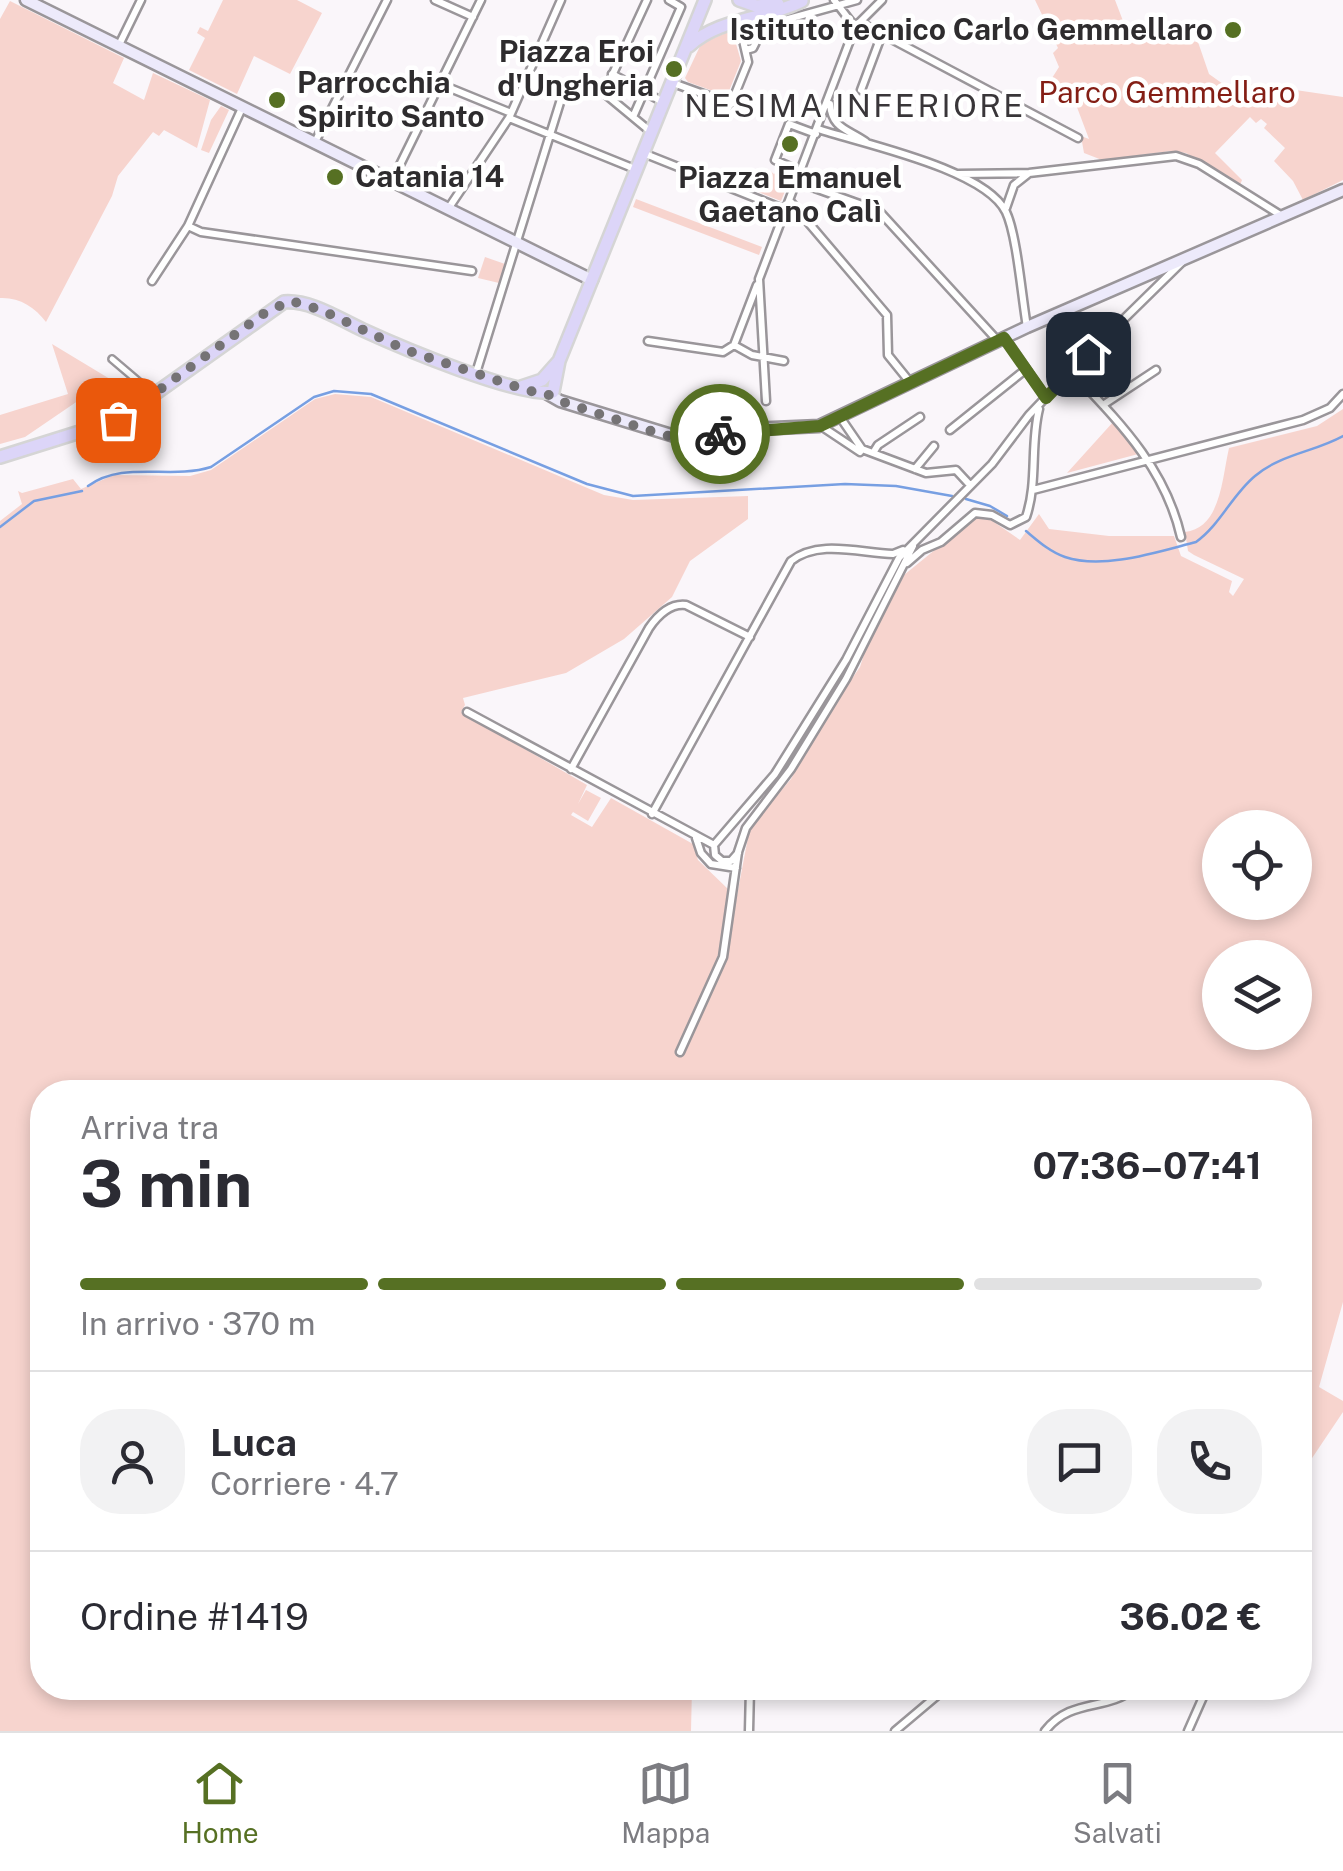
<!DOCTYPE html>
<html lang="it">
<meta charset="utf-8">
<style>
body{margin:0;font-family:"Public Sans",sans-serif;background:#f2f2f3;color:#2b2b33;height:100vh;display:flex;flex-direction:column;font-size:38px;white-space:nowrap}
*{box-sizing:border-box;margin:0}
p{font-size:32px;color:#7c7c81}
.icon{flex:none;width:55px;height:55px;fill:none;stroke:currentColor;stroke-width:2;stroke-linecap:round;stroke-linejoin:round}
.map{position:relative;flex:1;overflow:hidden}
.panel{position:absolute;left:30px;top:1080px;width:1282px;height:620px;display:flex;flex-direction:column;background:#fff;border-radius:40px;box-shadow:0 5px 15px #0003}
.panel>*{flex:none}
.fabs{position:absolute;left:1202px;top:810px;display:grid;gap:20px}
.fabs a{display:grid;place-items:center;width:110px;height:110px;border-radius:50%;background:#fff;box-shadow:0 5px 15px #0003;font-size:50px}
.pin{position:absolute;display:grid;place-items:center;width:85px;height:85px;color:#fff;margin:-42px;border-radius:20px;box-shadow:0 5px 15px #0006}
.courier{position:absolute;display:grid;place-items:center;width:100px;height:100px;margin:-50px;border:8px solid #567023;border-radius:50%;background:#fff;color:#222;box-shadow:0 2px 12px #0007}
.head em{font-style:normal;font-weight:700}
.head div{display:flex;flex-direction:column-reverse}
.head{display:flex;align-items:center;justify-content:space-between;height:170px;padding:0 50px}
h1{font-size:65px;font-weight:700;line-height:75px}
.bar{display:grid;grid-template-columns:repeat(4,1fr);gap:15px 10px;align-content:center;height:120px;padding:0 50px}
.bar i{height:12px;border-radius:8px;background:#e1e1e2}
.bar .selected{background:#567023}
.bar p{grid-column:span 4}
.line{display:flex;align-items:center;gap:25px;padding:0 50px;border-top:2px solid #e1e1e2}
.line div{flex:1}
.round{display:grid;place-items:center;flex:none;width:105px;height:105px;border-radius:40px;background:#f2f2f3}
.menu{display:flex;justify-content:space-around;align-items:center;height:140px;border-top:2px solid #e1e1e2;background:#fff;font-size:28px;color:#7c7c81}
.menu a{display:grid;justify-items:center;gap:5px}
.menu .selected{color:#567023}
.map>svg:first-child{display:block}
</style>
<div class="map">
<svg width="1343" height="1731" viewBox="0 0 1343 1731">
<rect width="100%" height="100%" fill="#faf6fa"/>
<path fill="#f7d4ce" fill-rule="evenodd" d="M223 0H297L322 13 290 74 254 56 237 94 189 70 205 38 197 33 200 27 208 31Z
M1035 0H1115L1128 34 1198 42 1209 74 1230 89 1255 84 1343 97V180L1303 200 1293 181 1274 161 1285 148 1264 128 1267 124 1261 119 1256 123 1250 117 1215 153 1242 180 1240 185 1186 153 1171 151 1102 160 1084 153 1081 136 1089 139 1075 102 1047 86 1059 67 1053 53 1058 48Z
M10 1 124 58 113 83 144 100 153 73 210 100 197 148 164 130 159 136 153 132 118 176 112 196 46 322C35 307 19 297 0 298V19Z
M732 30 741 61 727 96 688 82 685 78 701 44Z
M221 106 229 110 209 153 201 150 211 120Z
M768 169 774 174 778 171 791 176 781 201 758 192Z
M636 199 762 247 759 255 633 207Z
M485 257 505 264 499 283 478 278Z
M52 344 110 379 25 437 0 444V415L68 394Z
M335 394 371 397 604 495 633 500 748 496V519L690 561 672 597 624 639 566 673 463 698 465 705 461 712 587 785 578 804 586 790 601 798 588 821 573 812 571 815 592 827 611 798 693 844 698 860 729 890 728 904 735 906 750 827 791 779 815 732 860 667 866 648 904 575 974 518 991 520 1020 540 1039 514 1049 529 1109 536H1174L1181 556 1232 581 1229 592 1233 596 1244 579 1194 555 1188 551 1185 532C1221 528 1222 478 1229 448L1317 426 1343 409V1302L1319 1387 1343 1401V1412L1300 1476V1092H42V1688H692L691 1731H0V521L22 504 18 491 22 493 73 479 81 489 114 475 190 476 211 470 315 399ZM1220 828H1295V902H1220ZM1220 958H1295V1032H1220Z
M1114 421 1142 453 1067 473Z"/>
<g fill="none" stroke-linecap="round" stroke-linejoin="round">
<path stroke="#779fe2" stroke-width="2.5" d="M88 486C124 460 170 480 211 467L314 397 334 391 371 394 587 484 633 496 845 484 896 486 952 496
M966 499 990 506 1007 516
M0 527 34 501 82 491
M1026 531C1038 541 1050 552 1065 557 1103 570 1157 552 1196 542 1220 525 1232 495 1255 476 1281 454 1314 452 1343 436"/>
<g stroke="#9a969a" stroke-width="10">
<path id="pedestrian" d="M112 359 152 393"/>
</g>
<g stroke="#9a969a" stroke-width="11">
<path id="minor" d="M435 0 473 17
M647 0 604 93 651 132
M856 26 882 0
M855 27 867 26 882 34 1078 138
M741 32 857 0
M119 45 141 0
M746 50 753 48 758 38 754 28
M612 74 663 102
M673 83 731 104 748 62 739 23
M440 84 511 113
M861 90 882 34
M830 104C832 129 848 129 866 142
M633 117 681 7 669 0
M509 118 635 169
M818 129C864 144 985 169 1006 212 1017 235 1022 299 1027 327
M314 144 387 0
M643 153 786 210
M802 172 775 160 789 124 816 134
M959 174 1029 173 1176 156 1199 164 1282 216
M392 181 481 0
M798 182 879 211 997 340
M790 201 887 315 888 355 909 381
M1006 208 1014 185 1028 174
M448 209 509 118 561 0
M188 226 201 232 472 271
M152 281 188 226 242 108
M1005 338 1046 398
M648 341 723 352 734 345 757 285
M734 345 752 355 784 361
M1071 371C1119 422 1165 467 1181 537
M476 373 562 96
M766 401 759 279 855 27 834 0
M1103 405 1156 370
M840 417 862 449 926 473 956 470 969 484
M821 426 860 452
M950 430 1025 370
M873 453 878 445 920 417
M915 469 934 446
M1033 490 1303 420 1330 408 1343 394
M907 563 922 550 941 542 975 513 992 515 1010 525 1026 517C1038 482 1030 445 1039 409
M467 712 714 845
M571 769 649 628C658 615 670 603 686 605L750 637
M652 814 791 561C819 539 860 553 893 554L903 550
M696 838 701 853 711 864 736 868
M714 845 775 774 846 660 899 558 992 464 1029 415 1071 371 1185 259
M714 845 715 855 722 861H731L738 853
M680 1052 723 957 738 852 746 828 791 769 846 679 913 546
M749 1731 750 1688
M895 1731 946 1688
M1045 1731C1072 1697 1106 1712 1135 1688
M1188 1731 1207 1688"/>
</g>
<g stroke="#9a969a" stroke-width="15">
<path id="secondary" d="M26 0 592 280
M546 393 560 401 681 438 754 429 819 426 1027 327 1343 190"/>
</g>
<g stroke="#d5d5d5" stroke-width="16">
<path id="primary" d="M739 0 756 6 778 4
M689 46C718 18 767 19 802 1
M521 387 542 380 558 362
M0 457 118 420 284 302C311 300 339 319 363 330 400 347 518 397 553 392L559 361 705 0"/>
</g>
<use href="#pedestrian" stroke="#fff" stroke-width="5"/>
<use href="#minor" stroke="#fff" stroke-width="6"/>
<use href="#secondary" stroke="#edeafb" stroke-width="10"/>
<use href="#primary" stroke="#dcd5f8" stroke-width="11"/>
</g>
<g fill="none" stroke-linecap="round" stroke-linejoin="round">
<path stroke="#757375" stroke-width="10" stroke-dasharray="0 18" d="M118 420 266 312 291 301 321 310 406 350 529 391 543 392 560 401 663 435 681 438 720 434"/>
<path stroke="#567023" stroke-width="12" d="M720 434 820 426 1004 338 1046 398 1088 354"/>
</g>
<g fill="#567023" stroke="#fff" stroke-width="4">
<circle cx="1233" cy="30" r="10"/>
<circle cx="674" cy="69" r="10"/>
<circle cx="277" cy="100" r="10"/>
<circle cx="790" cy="144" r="10"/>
<circle cx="335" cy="177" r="10"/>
</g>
<g text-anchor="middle" stroke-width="9" stroke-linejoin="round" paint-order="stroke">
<g font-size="30" font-weight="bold" fill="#2e2c2e" stroke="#fff" text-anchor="end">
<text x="1213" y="40">Istituto tecnico Carlo Gemmellaro</text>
<text x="654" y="62">Piazza Eroi<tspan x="654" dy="34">d'Ungheria</tspan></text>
<text x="297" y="93" text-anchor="start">Parrocchia<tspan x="297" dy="34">Spirito Santo</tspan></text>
<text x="355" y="187" text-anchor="start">Catania 14</text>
<text x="790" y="188" text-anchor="middle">Piazza Emanuel<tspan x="790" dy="34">Gaetano Calì</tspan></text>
</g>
<g font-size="30" fill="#841e15" stroke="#fff">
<text x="1167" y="103">Parco Gemmellaro</text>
</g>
<g font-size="32" letter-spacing="2.5" fill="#393639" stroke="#fff">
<text x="855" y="117">NESIMA INFERIORE</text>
</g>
</g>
</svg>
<div class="fabs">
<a><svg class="icon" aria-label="locate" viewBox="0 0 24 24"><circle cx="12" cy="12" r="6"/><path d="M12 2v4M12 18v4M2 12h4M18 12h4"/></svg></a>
<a><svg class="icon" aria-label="layers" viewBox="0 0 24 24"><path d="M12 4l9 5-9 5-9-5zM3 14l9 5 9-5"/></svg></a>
</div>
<div class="pin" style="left:118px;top:420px;background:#ea580c"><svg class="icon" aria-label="bag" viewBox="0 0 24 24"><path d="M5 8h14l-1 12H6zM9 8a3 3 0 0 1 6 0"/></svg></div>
<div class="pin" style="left:1088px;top:354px;background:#1f2937"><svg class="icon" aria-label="home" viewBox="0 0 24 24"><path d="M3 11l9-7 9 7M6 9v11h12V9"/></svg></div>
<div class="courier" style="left:720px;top:434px"><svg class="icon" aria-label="bike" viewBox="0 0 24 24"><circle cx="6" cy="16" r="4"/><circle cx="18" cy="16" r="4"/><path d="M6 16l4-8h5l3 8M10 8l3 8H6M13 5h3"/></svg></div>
<section class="panel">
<div class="head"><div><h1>3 min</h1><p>Arriva tra</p></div><em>07:36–07:41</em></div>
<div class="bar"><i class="selected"></i><i class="selected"></i><i class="selected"></i><i></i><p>In arrivo · 370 m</p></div>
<div class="line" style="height:180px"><a class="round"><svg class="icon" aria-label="person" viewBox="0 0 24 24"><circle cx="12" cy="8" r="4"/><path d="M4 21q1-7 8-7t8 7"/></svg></a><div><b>Luca</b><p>Corriere · 4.7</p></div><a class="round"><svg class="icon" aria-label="chat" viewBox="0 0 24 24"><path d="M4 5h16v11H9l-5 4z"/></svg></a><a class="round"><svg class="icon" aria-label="phone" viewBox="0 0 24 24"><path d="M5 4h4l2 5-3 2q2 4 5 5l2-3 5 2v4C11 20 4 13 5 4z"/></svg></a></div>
<div class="line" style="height:130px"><div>Ordine #1419</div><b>36.02 €</b></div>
</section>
</div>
<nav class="menu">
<a class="selected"><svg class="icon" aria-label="home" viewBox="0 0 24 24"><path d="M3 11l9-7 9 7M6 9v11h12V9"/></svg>Home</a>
<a><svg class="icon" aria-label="map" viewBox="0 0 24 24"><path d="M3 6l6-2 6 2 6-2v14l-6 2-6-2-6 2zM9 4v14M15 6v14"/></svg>Mappa</a>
<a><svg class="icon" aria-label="saved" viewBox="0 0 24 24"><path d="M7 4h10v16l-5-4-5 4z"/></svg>Salvati</a>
</nav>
